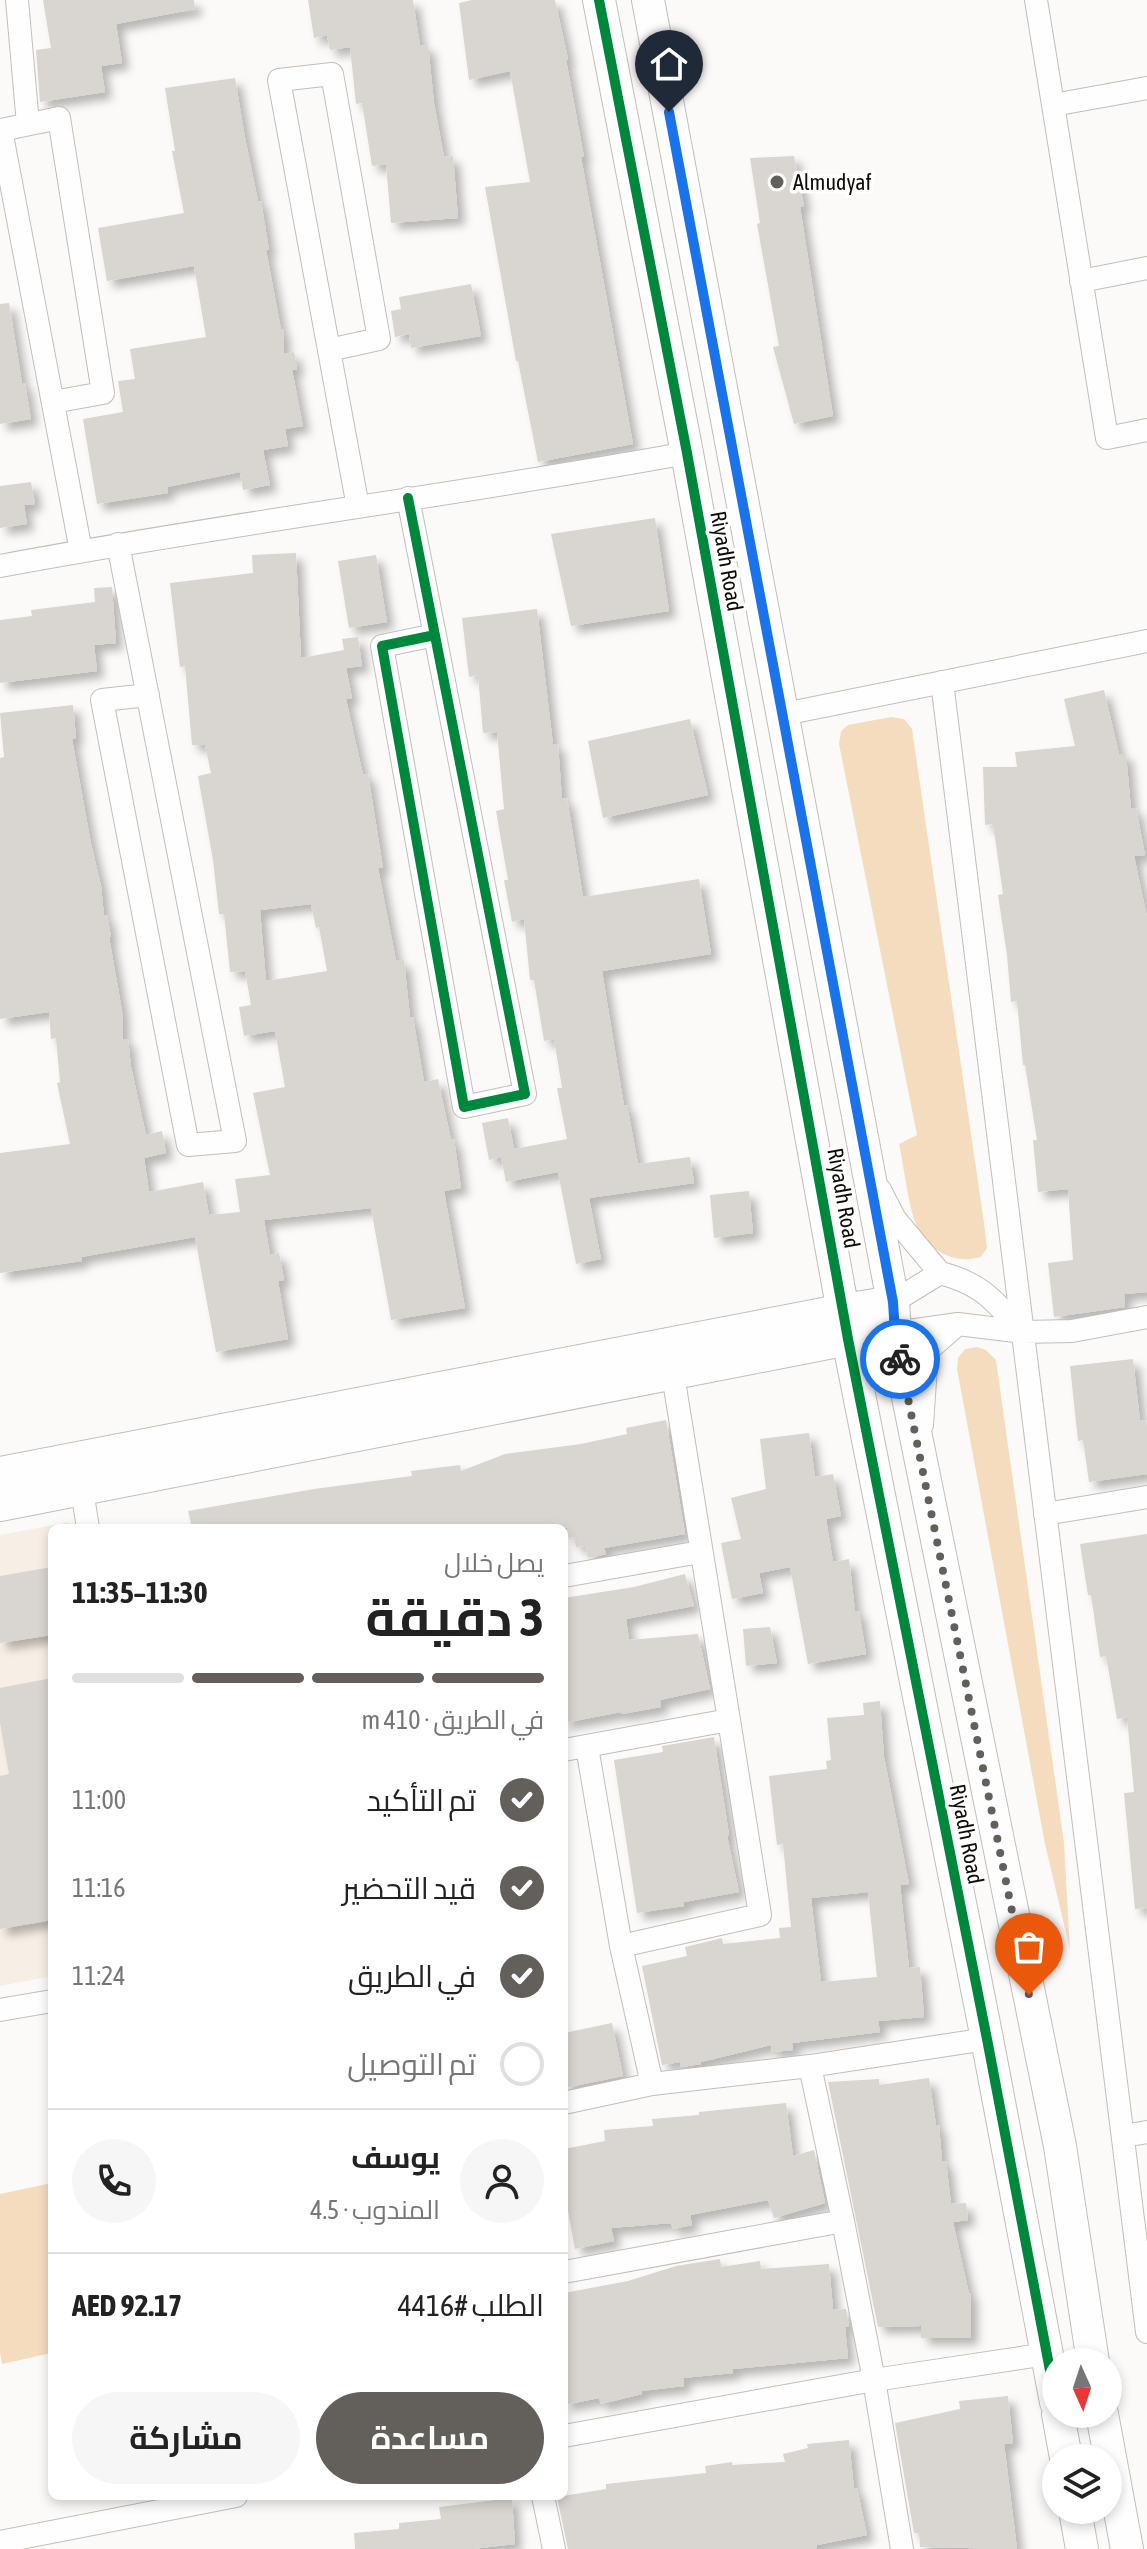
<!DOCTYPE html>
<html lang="ar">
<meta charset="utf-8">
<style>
body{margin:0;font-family:"Asap Condensed",Cairo,sans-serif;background:#f6f6f6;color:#222;direction:rtl;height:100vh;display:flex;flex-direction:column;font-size:30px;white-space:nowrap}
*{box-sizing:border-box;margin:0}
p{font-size:26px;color:#767676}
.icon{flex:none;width:44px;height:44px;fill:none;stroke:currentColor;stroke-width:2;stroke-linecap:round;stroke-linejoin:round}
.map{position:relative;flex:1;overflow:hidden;direction:ltr}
.details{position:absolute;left:48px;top:1524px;width:520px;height:976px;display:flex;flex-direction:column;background:#fff;border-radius:12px;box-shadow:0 4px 12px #0003;direction:rtl}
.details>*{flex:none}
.needle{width:52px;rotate:177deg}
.tools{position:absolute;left:1042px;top:2348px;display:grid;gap:16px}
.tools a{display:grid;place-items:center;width:80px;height:80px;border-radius:50%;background:#fff;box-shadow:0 4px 12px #0003;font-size:40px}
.pin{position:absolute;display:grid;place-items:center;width:68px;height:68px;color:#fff;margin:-82px -34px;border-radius:50% 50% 50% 0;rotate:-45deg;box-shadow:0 0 8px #0007}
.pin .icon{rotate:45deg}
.courier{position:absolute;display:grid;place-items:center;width:80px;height:80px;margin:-40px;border:6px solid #1a73e8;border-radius:50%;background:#fff;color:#222;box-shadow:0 2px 10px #0007}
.summary em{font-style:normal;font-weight:700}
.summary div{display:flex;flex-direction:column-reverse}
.summary{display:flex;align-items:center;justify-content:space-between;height:136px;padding:0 24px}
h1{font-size:52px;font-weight:700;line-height:60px}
.bar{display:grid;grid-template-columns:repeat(4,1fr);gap:12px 8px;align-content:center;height:96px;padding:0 24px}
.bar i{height:10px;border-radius:6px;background:#e0e0e0}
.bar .current{background:#635f5a}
.bar p{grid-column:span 4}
.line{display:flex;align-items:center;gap:20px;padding:0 24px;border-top:2px solid #e0e0e0}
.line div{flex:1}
.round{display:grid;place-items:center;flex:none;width:84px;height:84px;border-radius:42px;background:#f6f6f6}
ol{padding:0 24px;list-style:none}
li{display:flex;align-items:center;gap:24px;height:88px}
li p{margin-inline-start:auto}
li .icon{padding:8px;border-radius:50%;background:#635f5a;color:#fff;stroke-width:4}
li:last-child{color:#767676}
li i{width:44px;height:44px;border:4px solid #e0e0e0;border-radius:50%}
.cta{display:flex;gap:16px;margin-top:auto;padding:16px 24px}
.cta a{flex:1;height:92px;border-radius:48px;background:#635f5a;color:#fff;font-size:32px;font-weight:700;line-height:92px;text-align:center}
.cta a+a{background:#f6f6f6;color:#222}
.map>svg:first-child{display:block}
</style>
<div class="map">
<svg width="1147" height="2549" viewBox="0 0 1147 2549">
<defs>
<filter id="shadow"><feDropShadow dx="7" dy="7" stdDeviation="4" flood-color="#0004"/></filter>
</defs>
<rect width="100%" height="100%" fill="#fcfaf8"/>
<path fill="#f7eee5" d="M69 1522 70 1528H52V1976L0 1986V1535Z"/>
<path fill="#f5dcbf" d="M891 717 904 719 912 729 984 1223 987 1248 981 1257C954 1265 927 1250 916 1224 908 1205 904 1166 899 1144L917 1135 839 744 841 731 848 725Z
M977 1347 986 1350 996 1360 1064 1843 1070 1950 1045 1844 957 1369 958 1358 965 1349Z
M52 2183V2353L2 2364 0 2352V2194Z"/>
<path fill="#d9d5d0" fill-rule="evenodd" filter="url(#shadow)" d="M43 0H194L195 9 116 24 122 63 101 66 105 92 40 102 36 50 51 48Z
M308 0H413L420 46 428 45 434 103 444 157 453 156 458 218 391 223 386 164 372 166 362 103 356 104 350 47 330 50 327 35 314 38Z
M472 0H555L568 59 566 60 584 157H581L633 444 538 462 518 361H516L485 187 530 182 510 71 469 80 459 3Z
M235 78 245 138 258 201H261L269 250H266L281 330 283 329 284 354 294 352 297 369 292 370 303 426 285 429 288 446 263 450 270 485 243 490 240 472 167 487 168 493 97 504 83 419 123 412 118 381 135 379 130 349 206 337 194 266 107 281 98 228 184 213 172 151H175L165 88Z
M794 156 804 206 800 207 833 416 794 424 773 347 779 346 757 224 760 223 750 158Z
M471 284 481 336 411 348 409 334 395 337 391 311 401 309 399 297Z
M9 303 22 383H25L31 419 0 424V304Z
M31 482 35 504 24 505 27 524 0 528V486Z
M655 518 669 611 571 626 551 534Z
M296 553 301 658 344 650 342 639 358 637 362 666 346 668 352 698 346 699 363 775 368 774 383 868H378L396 961 404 960 410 1018 413 1017 424 1082 438 1079 451 1140 454 1139 461 1188 444 1191 465 1308 391 1320 371 1208 264 1220 270 1255 279 1253 284 1280 278 1281 288 1339 216 1352 195 1237 81 1257 82 1261 0 1273V1153L70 1144 57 1083 60 1082 56 1038 51 1039 49 1012 0 1019V758L4 757 0 713 73 705 76 738 72 739 91 844 101 886 104 916 107 915 111 937H109L122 1011 123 1040 128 1039 131 1067 146 1135 162 1131 166 1153 144 1158 149 1192 203 1182 209 1215 240 1212 235 1179 270 1175 253 1093 285 1087 275 1031 244 1036 239 1007 251 1005 245 971 230 972 224 914H219L213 860 198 776 211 773 205 745H192L185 666 180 667 170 583 253 573 252 555ZM311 904 316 928 319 927 327 971 266 981 260 910Z
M376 555 387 622 349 628 338 561Z
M112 587 116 643 94 645 97 671 0 683V620L32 616 31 610 95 602 94 588Z
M537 609 553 745 558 744 562 799 567 798 583 897 699 879 711 954 602 971 624 1106 627 1105 638 1164 690 1157 694 1183 589 1198 601 1259 576 1264 558 1172 506 1182 501 1157 489 1160 482 1123 508 1118 514 1149 567 1139 557 1088H562L554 1039 544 1041 534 980H530L524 919 512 922 504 880H508L496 811 504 809 497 732 483 733 478 675 469 677 462 618Z
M1104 690 1119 754H1126L1131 809 1136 808 1145 855 1134 856 1147 917V1292L1124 1294 1125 1307 1054 1317 1048 1263 1073 1260 1068 1189 1038 1192 1033 1140H1037L1025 1065H1023L1017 1001 1011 1002 1007 955 998 895 1003 894 993 824 985 825 983 767H1017L1015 752 1075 746 1064 699Z
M690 719 708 795 603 818 588 741Z
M749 1191 753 1233 714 1238 710 1195Z
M1133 1359 1140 1421 1146 1420 1147 1431V1474L1089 1482 1083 1440 1078 1441 1070 1366Z
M666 1420 685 1534 604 1548 606 1554 588 1558 585 1546 576 1547 574 1537 569 1538 567 1528H421V1523L368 1528H320V1525L300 1528H192L188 1511 314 1489 412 1476 411 1471 460 1465 461 1471 505 1454 581 1444 627 1434 626 1428Z
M809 1433 815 1477 833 1474 841 1516 826 1519 833 1562 849 1559 855 1611H859L866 1654 808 1664 790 1567 759 1573 763 1593 732 1599 721 1543 741 1539 731 1498 766 1489 760 1439Z
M1147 1534V1908L1135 1909 1124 1793 1134 1792 1127 1717 1117 1719 1106 1656 1100 1657 1091 1595H1088L1080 1544Z
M52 1567V1635L0 1643V1576Z
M685 1574 694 1606 626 1619 629 1640 698 1634 710 1689 660 1700 661 1707 622 1714 621 1712 564 1723V1598L634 1587Z
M770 1627 777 1663 746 1666 743 1629Z
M52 1678V1920L0 1929V1776L9 1774 0 1723V1688Z
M880 1701 884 1757 909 1884 900 1885 909 1968 920 1967 924 2017 878 2021 880 2032 792 2043 793 2050 772 2052 771 2045 701 2062V2064L681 2067 680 2062 662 2065 642 1966 687 1956 685 1947 722 1938 723 1944 780 1938 779 1928 791 1927 783 1844 777 1845 769 1776 827 1769 826 1761 831 1760 827 1718 864 1715 863 1703ZM868 1892 877 1977 821 1982 811 1898Z
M714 1737 729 1835 727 1836 739 1892 684 1902V1906L637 1913 614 1760 663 1752 662 1746Z
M612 2023 623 2076 564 2088V2033Z
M929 2078 936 2125H939L942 2162 946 2161 951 2204 966 2203 968 2220 953 2222 969 2294 971 2293V2338H921V2326L878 2327 828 2082 879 2079V2085Z
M786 2103 793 2156 814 2150 825 2203 774 2218 768 2200 690 2215 692 2225 673 2229 671 2223 611 2228 614 2241 575 2249 564 2189V2149L605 2141 604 2130 653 2126 652 2119 699 2115V2112Z
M720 2259 721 2267 760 2261 761 2269 829 2264 833 2310 846 2309 849 2327H845L848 2358 733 2369V2373L683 2378 684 2386 641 2391 642 2394 601 2404 599 2398 564 2405V2293L628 2281 676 2266Z
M1008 2396 1013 2443 1004 2444 1017 2549 920 2547 919 2533H914L895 2423 960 2409 959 2401Z
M849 2440 854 2489 857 2488 867 2535 817 2545V2549H568L557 2497 606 2489V2484L706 2473 705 2466 732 2462V2465L785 2462 783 2454 808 2448 807 2444Z
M512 2498 515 2544 472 2549H355L354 2533 399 2529V2523L441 2519 439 2507Z"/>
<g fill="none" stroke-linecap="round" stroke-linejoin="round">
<g stroke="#c2beb9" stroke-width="24">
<path id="street" d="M17 0 28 124
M1036 0 1107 438 1147 430
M1053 105 1147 88
M1081 281 1147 268
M329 350 379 339 332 74 279 80 358 507
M53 402 103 393 59 118 1 130 81 551
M408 498 525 1094 464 1107 382 646 435 635
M118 544 235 1141 188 1145 102 700 148 695
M0 566C228 523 459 495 687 453
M942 682 1147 2332
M784 714 1147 641
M880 1190 895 1219 940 1273
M893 1302 940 1273C983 1284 994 1301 1023 1332
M895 1333 958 1324 1023 1332 1072 1331 1147 1317
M922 1425 927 1351 957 1325
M82 1490 88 1528
M1045 1514 1147 1497
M564 1576 700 1552
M587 1747 621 1946 652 2084
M564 1750 729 1720 673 1375
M621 1946 760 1915 729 1720
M0 2010 52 2001
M564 2103 652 2084 810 2066 987 2039
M1123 2136 1147 2132
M843 2221 874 2380 902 2549
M564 2272 843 2221 810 2066
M564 2436 874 2380 1047 2354
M543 2496 554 2549
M0 2542 236 2496"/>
</g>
<g stroke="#c2beb9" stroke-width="34">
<path id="secondary" d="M599 0 687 453 848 1339 987 2039 1056 2402
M648 0 893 1302 895 1333 1060 2146 1093 2362
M0 1473 844 1310 893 1302
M0 1505 848 1339 895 1333
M1058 2414 1066 2458
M1102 2414 1127 2549
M1075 2510 1082 2549"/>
</g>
<use href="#street" stroke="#fffefe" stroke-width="22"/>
<use href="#secondary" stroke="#fffefe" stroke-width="32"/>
<g stroke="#fff" stroke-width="15">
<path id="cycleway" d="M599 0 687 453 848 1339 987 2039 1056 2402
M408 498 525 1094 464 1107 382 646 435 635"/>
</g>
<use href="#cycleway" stroke="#00873e" stroke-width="10"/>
</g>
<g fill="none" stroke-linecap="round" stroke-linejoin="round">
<path stroke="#635f5a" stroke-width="8" stroke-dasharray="0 14.4" d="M900 1359 1029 1995"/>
<path stroke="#1a73e8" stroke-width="10" d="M669 112 893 1302 895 1333 900 1359"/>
</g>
<circle fill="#635f5a" stroke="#fff" stroke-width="3" cx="777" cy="182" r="8"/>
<g text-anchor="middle" stroke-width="7" stroke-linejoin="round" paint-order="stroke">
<g font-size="22" fill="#100b05" stroke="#fff" text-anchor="start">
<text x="793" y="190">Almudyaf</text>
</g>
<g font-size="22" fill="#100b05" stroke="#fff">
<text transform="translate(727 561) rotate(80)" y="8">Riyadh Road</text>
<text transform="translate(844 1198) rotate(80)" y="8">Riyadh Road</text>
<text transform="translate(967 1834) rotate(79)" y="8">Riyadh Road</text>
</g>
</g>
</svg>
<div class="tools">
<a><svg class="needle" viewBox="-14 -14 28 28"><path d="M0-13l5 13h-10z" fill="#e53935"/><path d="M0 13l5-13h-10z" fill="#767676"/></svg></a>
<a><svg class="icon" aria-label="layers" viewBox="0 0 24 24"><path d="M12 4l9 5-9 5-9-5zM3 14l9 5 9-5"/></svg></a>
</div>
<div class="pin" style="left:1029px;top:1995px;background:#ea580c"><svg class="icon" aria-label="bag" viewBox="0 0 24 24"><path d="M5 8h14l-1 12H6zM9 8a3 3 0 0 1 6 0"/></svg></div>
<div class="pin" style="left:669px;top:112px;background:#1f2937"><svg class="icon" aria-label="home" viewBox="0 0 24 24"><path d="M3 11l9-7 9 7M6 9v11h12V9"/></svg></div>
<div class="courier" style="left:900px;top:1359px"><svg class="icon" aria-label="bike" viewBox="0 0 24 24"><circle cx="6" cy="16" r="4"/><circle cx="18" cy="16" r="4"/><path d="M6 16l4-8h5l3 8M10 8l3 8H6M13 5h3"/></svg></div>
<section class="details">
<div class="summary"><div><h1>3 دقيقة</h1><p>يصل خلال</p></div><em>11:30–11:35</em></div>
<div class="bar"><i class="current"></i><i class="current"></i><i class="current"></i><i></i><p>في الطريق · 410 m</p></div>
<ol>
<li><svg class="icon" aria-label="check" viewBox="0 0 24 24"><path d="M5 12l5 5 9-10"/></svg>تم التأكيد<p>11:00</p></li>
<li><svg class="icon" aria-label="check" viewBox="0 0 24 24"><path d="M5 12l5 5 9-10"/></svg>قيد التحضير<p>11:16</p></li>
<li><svg class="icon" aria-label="check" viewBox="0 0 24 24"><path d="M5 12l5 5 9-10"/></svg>في الطريق<p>11:24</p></li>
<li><i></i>تم التوصيل</li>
</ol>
<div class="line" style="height:144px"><a class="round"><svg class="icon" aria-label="person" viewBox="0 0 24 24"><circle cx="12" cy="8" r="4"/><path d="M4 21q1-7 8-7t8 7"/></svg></a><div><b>يوسف</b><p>المندوب · 4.5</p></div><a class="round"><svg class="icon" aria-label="phone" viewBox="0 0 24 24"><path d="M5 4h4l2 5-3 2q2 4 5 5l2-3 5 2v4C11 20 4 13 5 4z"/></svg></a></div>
<div class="line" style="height:104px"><div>الطلب #4416</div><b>AED 92.17</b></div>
<div class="cta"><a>مساعدة</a><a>مشاركة</a></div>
</section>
</div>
